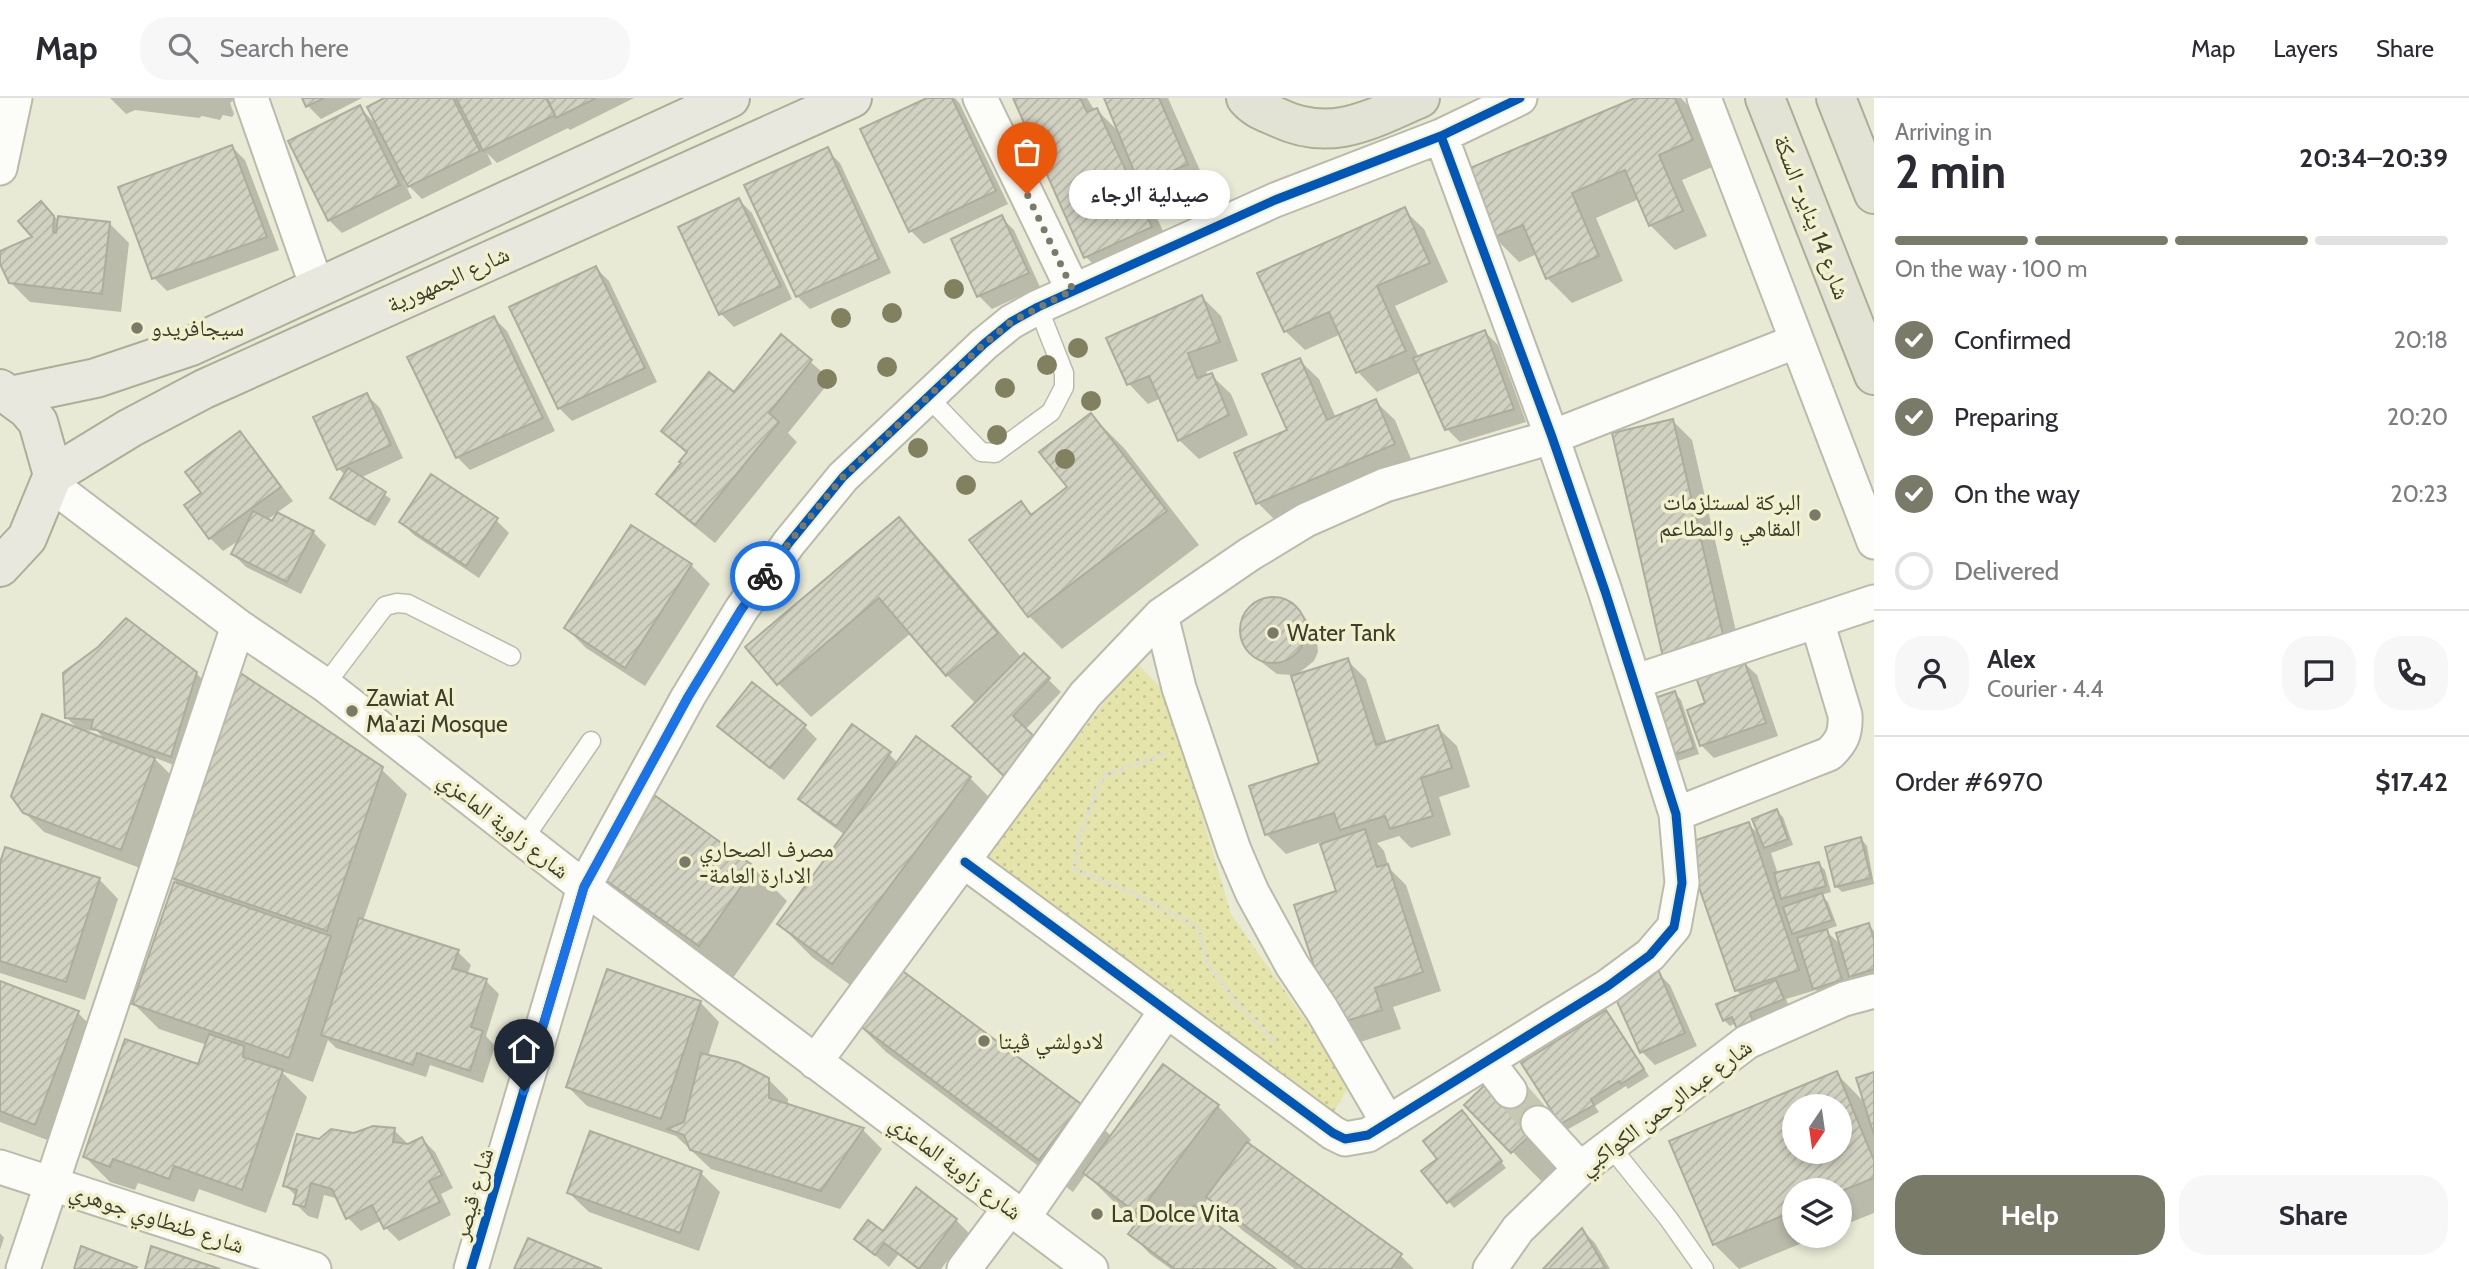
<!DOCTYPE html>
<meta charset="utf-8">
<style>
body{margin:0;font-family:Cabin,"Noto Naskh Arabic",sans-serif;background:#f7f7f7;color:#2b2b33;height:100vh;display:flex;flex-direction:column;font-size:26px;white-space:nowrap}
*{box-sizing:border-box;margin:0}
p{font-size:23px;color:#7c7c81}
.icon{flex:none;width:38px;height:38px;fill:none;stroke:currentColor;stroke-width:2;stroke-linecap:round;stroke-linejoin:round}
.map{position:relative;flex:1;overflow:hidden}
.panel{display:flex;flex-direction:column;background:#fff;width:595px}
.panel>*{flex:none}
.needle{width:46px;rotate:193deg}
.tools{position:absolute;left:1782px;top:996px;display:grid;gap:14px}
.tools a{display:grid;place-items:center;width:70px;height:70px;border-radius:50%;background:#fff;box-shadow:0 4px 10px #0003;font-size:35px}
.pin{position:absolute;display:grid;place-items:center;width:60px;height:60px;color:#fff;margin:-72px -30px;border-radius:50% 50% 50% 0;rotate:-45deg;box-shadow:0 0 7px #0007}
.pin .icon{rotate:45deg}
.courier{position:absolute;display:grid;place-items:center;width:70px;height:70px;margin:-35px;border:5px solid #1a73e8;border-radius:50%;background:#fff;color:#222;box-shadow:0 2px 9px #0007}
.bubble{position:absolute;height:49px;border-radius:24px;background:#fff;box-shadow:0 4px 10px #0003;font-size:23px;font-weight:800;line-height:49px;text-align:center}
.summary em{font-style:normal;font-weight:800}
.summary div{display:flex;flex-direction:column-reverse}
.summary{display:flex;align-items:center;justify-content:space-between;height:119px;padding:0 21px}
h1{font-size:46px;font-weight:800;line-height:52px}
.bar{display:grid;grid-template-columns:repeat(4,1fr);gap:10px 7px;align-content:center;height:84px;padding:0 21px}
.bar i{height:9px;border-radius:5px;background:#e1e1e2}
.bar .active{background:#7a7a69}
.bar p{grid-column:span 4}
.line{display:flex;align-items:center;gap:18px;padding:0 21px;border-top:2px solid #e1e1e2}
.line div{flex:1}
.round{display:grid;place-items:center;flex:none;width:74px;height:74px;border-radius:28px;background:#f7f7f7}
ol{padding:0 21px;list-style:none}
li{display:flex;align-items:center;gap:21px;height:77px}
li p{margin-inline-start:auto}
li .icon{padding:7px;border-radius:50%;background:#7a7a69;color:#fff;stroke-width:4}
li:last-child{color:#7c7c81}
li i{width:38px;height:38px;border:4px solid #e1e1e2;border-radius:50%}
.action{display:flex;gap:14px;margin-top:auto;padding:14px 21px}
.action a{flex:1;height:80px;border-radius:28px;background:#7a7a69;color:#fff;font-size:28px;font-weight:800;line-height:80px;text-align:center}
.action a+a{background:#f7f7f7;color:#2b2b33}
header{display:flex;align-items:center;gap:42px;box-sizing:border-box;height:98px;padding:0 35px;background:#fff;border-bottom:2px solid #e1e1e2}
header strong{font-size:33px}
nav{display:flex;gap:38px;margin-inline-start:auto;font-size:24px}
.search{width:490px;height:63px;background:#f7f7f7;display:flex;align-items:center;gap:18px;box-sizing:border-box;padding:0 24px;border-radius:28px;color:#7c7c81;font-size:26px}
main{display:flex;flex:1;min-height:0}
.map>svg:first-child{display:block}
</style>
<header>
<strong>Map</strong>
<div class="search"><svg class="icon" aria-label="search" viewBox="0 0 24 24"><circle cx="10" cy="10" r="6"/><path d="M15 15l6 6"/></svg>Search here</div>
<nav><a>Map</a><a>Layers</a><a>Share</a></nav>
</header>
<main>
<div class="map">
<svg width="1874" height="1171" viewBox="0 0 1874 1171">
<defs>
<pattern id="garden-dots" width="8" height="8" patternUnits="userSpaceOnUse" patternTransform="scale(1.75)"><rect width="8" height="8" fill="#e5e5ab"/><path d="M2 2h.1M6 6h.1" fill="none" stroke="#c6c693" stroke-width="1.8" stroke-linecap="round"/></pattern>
<pattern id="building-hatch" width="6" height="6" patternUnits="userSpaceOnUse" patternTransform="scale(1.75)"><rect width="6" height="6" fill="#d1d2c1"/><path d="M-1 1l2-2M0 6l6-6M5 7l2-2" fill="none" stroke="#b4b5a6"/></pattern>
</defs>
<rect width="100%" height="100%" fill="#e9ead5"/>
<path fill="url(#garden-dots)" d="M1136 564 1166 595 1231 816 1350 986 1332 1017 983 760Z"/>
<path fill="#0003" fill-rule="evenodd" d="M110 0H236L230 5 234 16 232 19 223 17 220 22 202 18 199 20 135 12 126 16Z
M304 0H362L321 21 308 8Z
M388 0H634L570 32 568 30 497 65 487 55 492 66 422 101 403 82 412 100 342 135 329 122 359 9 377 27Z
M932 0H955L960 6 1008 106 924 146 911 133Z
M1015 0H1087L1095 13 1097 12 1122 37 1106 0H1168L1206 86 1161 106 1142 88 1170 148 1105 178 1085 158Z
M1640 0H1681L1693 13 1717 67 1682 82 1707 138 1675 152 1650 127 1639 101 1596 120 1623 183 1572 205 1547 180 1537 156 1519 164 1494 139Z
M232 49 245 62 279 152 167 193 154 180 120 90Z
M827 52 840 65 891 175 810 211 797 198Z
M739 102 752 115 792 201 734 229 721 216Z
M41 105 59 123 110 126 129 145 121 214 30 204 10 184 0 162V155L35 139Z
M1404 112 1424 131 1448 184 1395 208 1419 260 1485 234 1498 247 1526 324 1460 344 1447 331 1421 274 1377 294 1358 274 1341 236 1305 252 1285 233Z
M1001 119 1014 132 1040 189 992 211 979 198Z
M596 170 609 183 657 284 572 323 559 310Z
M1202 199 1221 218 1238 263 1206 274 1208 278 1211 277 1231 296 1248 337 1199 361 1179 342 1161 300 1148 306 1129 286 1108 241Z
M494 220 507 233 555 333 470 372 457 359Z
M781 238 831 282 788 335 797 344 715 445 678 415 659 396 687 356 663 333 734 296Z
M1299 262 1319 281 1336 320 1375 303 1395 322 1413 366 1277 424 1258 405 1289 333Z
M367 297 380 310 403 360 360 380 391 401 375 428 338 406 332 400 346 378 339 371Z
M1091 317 1124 350 1199 447 1062 551 1029 518 1020 405 1033 418 1070 390Z
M1673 323 1692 342 1743 564 1757 577 1778 638 1714 660 1701 647 1707 606Z
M240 336 253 349 293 403 267 422 313 434 326 447 301 496 246 469 233 456 241 441 223 453 210 440 187 408 203 395Z
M496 422 509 435 479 480 414 437 401 424Z
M899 422 932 455 1022 560 1024 557 1061 594 1025 632 976 606 947 577 911 535 811 619 778 585Z
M691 467 710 486 645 588 586 550 566 530Z
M1278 500 1297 510 1316 533 1318 554 1314 563 1295 578 1347 562 1366 581 1387 645 1437 629 1457 648 1470 689 1439 699 1451 737 1411 750 1399 738 1377 745 1384 753 1389 770 1406 787 1441 893 1393 909 1401 931 1354 946 1335 926 1338 795 1321 744 1286 756 1266 736 1322 667 1292 577 1277 576 1260 563 1247 549 1241 530 1244 520 1257 505Z
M196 575 209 588 184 671 153 659 174 680 140 770 44 734 24 714 80 633 66 619ZM81 632 97 633 106 643Z
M1675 595 1681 602 1699 656 1678 663 1672 657Z
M719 628H804L817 641 784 682Z
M889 656 898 665 970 680 1003 713 890 865 1080 1007 1112 1039 1218 1008 1251 1042 1248 1047 1401 1158 1414 1171H1295L1242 1132 1209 1099 1199 1113 1274 1171H1171L1150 1156 1131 1136 1140 1124 1118 1108 1086 1076 1073 1094 886 954 853 921 868 900 812 859 779 826 845 737 813 714 800 701Z
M381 671 407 696 363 823 458 854 471 867 467 877 486 883 499 896 486 938 495 948 483 985 430 967 426 979 336 950 328 942 313 984 281 973 307 999 266 1115 199 1091 194 1104 138 1085 135 1092 110 1084 85 1059 199 968 207 947 159 931 134 906 176 784 171 779Z
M1776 713 1783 719 1793 747 1771 755 1778 776 1818 765 1825 772 1831 794 1821 797 1828 804 1837 828 1825 832 1842 848 1869 827 1874 833V888L1863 891 1848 876 1854 895 1827 903 1816 892 1786 901 1789 908 1755 921 1758 931 1736 925 1730 928 1724 922 1742 898 1736 892 1748 726 1761 738Z
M1861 741 1867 748 1874 786 1842 794 1836 788Z
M754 770 787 803 733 880 630 807 596 774Z
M0 771 99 781 118 801 85 902 0 875Z
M1657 874 1670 887 1697 948 1655 967 1642 954Z
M0 885 78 915 97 934 55 1045 0 1024Z
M700 904 719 924 708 958 768 981 788 1001V1008L863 1032 882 1051 840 1111 711 1071 676 1038 587 1008 568 989Z
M1606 914 1649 978 1628 991 1626 988 1595 1008 1599 1014 1561 1035 1557 1019Z
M1836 975 1865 1005 1874 976V1115L1839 1129V1092H1794V1138H1819L1739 1171 1714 1146 1671 1044ZM1794 1008H1839V1054H1794Z
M1490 984 1570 1065 1546 1088 1467 1007Z
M1468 1021 1506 1070 1454 1110 1424 1074 1440 1061Z
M394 1032 407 1045V1049L422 1041 435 1054 453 1090 441 1096 451 1117 399 1143 386 1130 382 1122 361 1133 348 1120 339 1101 324 1097 318 1121 308 1118 295 1105 297 1099 285 1087 320 1043Z
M701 1075 720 1094 699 1153 589 1114 569 1095Z
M956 1122 969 1135 941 1171H917L898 1157 889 1169 856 1141Z
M1582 1132 1595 1145 1610 1171H1545Z
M0 1135 4 1140 0 1152Z"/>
<path fill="url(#building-hatch)" stroke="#acad9d" stroke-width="2" fill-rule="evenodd" d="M302 0H324L306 9Z
M384 0H453L480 53 408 89 367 9Z
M456 0H547L555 17 483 53Z
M546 0H596L556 20Z
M927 0H952L996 93 909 134 860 31Z
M1013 0H1080L1087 14 1097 10 1152 129 1084 160Z
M1104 0H1159L1188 66 1140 88Z
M1635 0H1675L1693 42 1659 57 1683 113 1649 128 1625 72 1572 95 1599 158 1546 181 1523 127 1492 140 1463 73Z
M360 7 400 87 328 123 288 43Z
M232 47 267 139 152 181 118 89Z
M828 49 879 161 796 199 744 87Z
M739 100 781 188 719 217 678 129Z
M41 103 54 118 53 134 56 135 58 118 110 124 102 196 9 185 0 166V153L32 139 18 123Z
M1405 109 1430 165 1377 188 1406 253 1356 275 1329 214 1284 234 1257 175Z
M1002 117 1029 175 977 199 951 141Z
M596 168 645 270 558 311 509 209Z
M1202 197 1220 244 1188 255 1197 280 1212 275 1229 317 1178 343 1149 278 1127 287 1106 240Z
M494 218 543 320 456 360 407 259Z
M1485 232 1514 311 1445 332 1413 260Z
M781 236 812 262 769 315 779 324 695 427 656 396 681 365 679 364 687 354 661 333 709 274 734 294Z
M1300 260 1327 322 1376 301 1395 346 1256 406 1234 355 1287 332 1262 276Z
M367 295 391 347 337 372 313 319Z
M1091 315 1167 413 1028 519 969 442 1021 403 1031 417 1067 389 1039 354Z
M1673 321 1725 545 1663 559 1612 335Z
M240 333 281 389 209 441 184 407 201 395 185 374Z
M348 370 386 394 368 423 330 400Z
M431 376 498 420 466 468 399 424Z
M253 413 272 423 277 414 314 433 287 484 231 456Z
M899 419 998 535 946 578 879 500 777 587 745 549Z
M631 427 692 466 625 570 564 530Z
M1240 532a33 33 0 1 1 66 0a33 33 0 1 1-66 0Z
M126 520 197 574 171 659 91 630 93 622 65 620 63 575 98 549Z
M1024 555 1050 580 1013 618 1044 648 1009 683 952 628Z
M1348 560 1376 647 1438 627 1452 670 1421 680 1433 718 1390 731 1385 718 1340 732 1334 715 1265 737 1249 688 1319 665 1291 578Z
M1744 562 1766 625 1700 648 1687 612 1705 605 1696 579Z
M239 574 383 669 327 833 169 779Z
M752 584 806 627 770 670 717 628Z
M1675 593 1694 650 1670 658 1652 601Z
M42 616 155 660 121 752 23 715 11 698Z
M852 626 891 654 836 728 798 701Z
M916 638 971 679 832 866 777 826Z
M636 684 755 769 699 848 594 774Z
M1777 711 1788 741 1764 750 1752 721Z
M1749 724 1799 872 1735 893 1684 746Z
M1365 731 1377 769 1388 766 1423 874 1375 890 1382 912 1333 927 1294 807 1336 793 1320 746Z
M1861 739 1871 780 1835 789 1825 749Z
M5 749 100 780 66 884 0 863V765Z
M1819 764 1826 788 1781 801 1774 775Z
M174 784 331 838 289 960 132 906Z
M1822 795 1832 822 1792 836 1783 809Z
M359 820 459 852 452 870 487 881 471 929 483 933 470 973 417 955 413 967 321 937Z
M1869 825 1874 842V871L1849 879 1836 835Z
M1827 831 1842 882 1813 891 1797 840Z
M892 865 1081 1006 1039 1062 851 921Z
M607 871 701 903 661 1021 566 989Z
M1658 871 1685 935 1640 955 1612 892Z
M1776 882 1784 901 1750 915 1753 925 1737 931 1732 919 1723 923 1716 906Z
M0 883 79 913 35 1027 0 1013Z
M1606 912 1644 971 1621 986 1619 983 1591 1001 1594 1007 1553 1030 1549 1023 1555 1018 1521 965Z
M209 936 244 948 243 959 283 972 242 1092 174 1068 169 1081 113 1061 110 1069 83 1059 125 941 198 966Z
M701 955 738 964 769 980V1000L864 1030 821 1093 690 1052 684 1037 667 1031 684 1024Z
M1163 966 1219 1007 1138 1116 1083 1075Z
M1837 973 1874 1062V1080L1839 1094V1092H1794V1113L1713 1147 1669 1043ZM1794 1008H1839V1054H1794Z
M1874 974V1037L1856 980Z
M1490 982 1538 1030 1511 1055 1464 1007Z
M1462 1012 1502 1063 1447 1105 1421 1073 1437 1061 1423 1043Z
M373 1028 395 1030 393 1044 408 1046 422 1039 442 1077 429 1083 440 1104 384 1131 372 1107 346 1121 332 1091 311 1085 305 1109 293 1106 297 1092 283 1088 297 1036 319 1041 331 1031 354 1035Z
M590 1033 702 1073 680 1135 567 1095Z
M1247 1044 1402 1156 1391 1171H1304L1206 1099Z
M916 1089 957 1121 919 1171 884 1145 875 1157 854 1141 868 1122 883 1133Z
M1151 1105 1179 1126 1194 1107 1212 1120 1211 1122 1276 1171H1175L1128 1136Z
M1582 1130 1606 1171H1543Z
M528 1140 602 1171H514Z
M81 1148 137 1169 136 1171H74Z
M151 1148 220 1171H145Z"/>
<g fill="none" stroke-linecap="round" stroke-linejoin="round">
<path stroke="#c7c8b4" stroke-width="33" stroke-dasharray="33 17" stroke-linecap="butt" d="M1510 993 1538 1025"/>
<g stroke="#babbaa" stroke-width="21">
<path id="service" d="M928 299 981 354 995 355 1051 314 1064 289V275L1038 209
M325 587 385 508 397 505 408 506 511 558
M523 742 591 643
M1610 1048 1668 1120 1704 1171"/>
</g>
<g stroke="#babbaa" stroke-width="37">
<path id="minor" d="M251 0 317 189
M980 0 1073 192
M1704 0 1874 444
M0 70 15 0
M49 385 238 528 325 587 584 789 1091 1171
M1161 517 1179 590 1234 752 1252 794 1292 867 1322 912 1388 1025
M1634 584 1874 504
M1676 716 1829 656C1842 644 1846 635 1845 617L1817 523
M965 764 1333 1035 1345 1041 1368 1037 1608 888 1650 857 1674 829 1682 785 1676 716 1605 493 1552 339 1441 38
M1487 963 1510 993
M815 964 1085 597 1161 517 1250 456 1306 422 1385 387 1552 339 1797 243
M1538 1025 1580 1071
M0 1069 314 1171
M1023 1120 1166 913
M23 1171 238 528
M471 1171 584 789 688 599 741 512 789 445 843 379 984 246 1011 224 1038 209 1275 102 1441 38 1520 0
M964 1171 1010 1110
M1490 1171 1518 1131 1580 1071 1747 944 1844 901 1874 893"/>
</g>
<g stroke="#adae96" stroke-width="42">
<path id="primary" d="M0 291 27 311 38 324 53 377 27 440 0 469
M10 298 96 280 191 248 730 0
M53 377 130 330 204 291 852 0"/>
</g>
<g stroke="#adae96" stroke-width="42">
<path id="trunk" d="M1246 0C1255 11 1266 14 1279 20 1332 45 1371 21 1420 0
M1765 0 1874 277
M1836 0 1874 96"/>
</g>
<path stroke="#ddddd7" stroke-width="4.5" stroke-dasharray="5 3.5" stroke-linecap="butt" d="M1164 656 1103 678 1079 740 1075 771 1128 793 1198 829 1207 865 1236 904 1277 946"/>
<use href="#service" stroke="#fcfcf9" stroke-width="18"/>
<use href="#minor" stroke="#fcfcf9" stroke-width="33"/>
<use href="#primary" stroke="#e8e8de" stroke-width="38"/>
<use href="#trunk" stroke="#e2e2d5" stroke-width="38"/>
<g stroke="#f1f2cd" stroke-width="13">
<path id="cycleway" d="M965 764 1333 1035 1345 1041 1368 1037 1608 888 1650 857 1674 829 1682 785 1676 716 1605 493 1552 339 1441 38
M471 1171 584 789 688 599 741 512 789 445 843 379 984 246 1011 224 1038 209 1275 102 1441 38 1520 0"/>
</g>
<use href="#cycleway" stroke="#0057b8" stroke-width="9"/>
</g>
<g fill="#818160">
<circle cx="954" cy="191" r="10"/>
<circle cx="892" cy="215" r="10"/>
<circle cx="841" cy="220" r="10"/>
<circle cx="1078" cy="250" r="10"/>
<circle cx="1047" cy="267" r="10"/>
<circle cx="887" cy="269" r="10"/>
<circle cx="827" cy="281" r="10"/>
<circle cx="1005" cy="290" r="10"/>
<circle cx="1091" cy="303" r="10"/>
<circle cx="997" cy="337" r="10"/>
<circle cx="918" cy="350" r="10"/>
<circle cx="1065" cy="361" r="10"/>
<circle cx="966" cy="387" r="10"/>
</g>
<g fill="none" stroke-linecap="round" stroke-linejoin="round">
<path stroke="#7a7a69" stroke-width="7" stroke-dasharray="0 12.6" d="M765 478 789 445 843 379 984 246 1011 224 1073 192 1027 96"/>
<path stroke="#1a73e8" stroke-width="9" d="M524 993 584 789 688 599 741 512 765 478"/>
</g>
<g fill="#7a7a69" stroke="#f1f2cd" stroke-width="2.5">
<circle cx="137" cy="230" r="7"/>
<circle cx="1815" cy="417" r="7"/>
<circle cx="1273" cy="535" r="7"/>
<circle cx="352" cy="613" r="7"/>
<circle cx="685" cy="764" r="7"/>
<circle cx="984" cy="943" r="7"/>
<circle cx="1097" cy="1116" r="7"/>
</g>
<g text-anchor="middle" stroke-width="7" stroke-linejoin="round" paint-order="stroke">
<g font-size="23" fill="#3e3e2f" stroke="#f1f2cd">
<text transform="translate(1812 119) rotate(69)" y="8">شارع 14 يناير- السكة</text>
<text transform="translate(448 181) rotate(-24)" y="8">شارع الجمهورية</text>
<text transform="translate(504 727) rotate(38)" y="8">شارع زاوية الماعزي</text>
<text transform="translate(1665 1009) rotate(-37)" y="8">شارع عبدالرحمن الكواكبي</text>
<text transform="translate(956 1069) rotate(37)" y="8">شارع زاوية الماعزي</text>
<text transform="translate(473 1096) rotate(-74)" y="8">شارع قيصر</text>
<text transform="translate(157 1120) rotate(18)" y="8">شارع طنطاوي جوهري</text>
</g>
<g font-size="23" fill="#3e3e2f" stroke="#f1f2cd" text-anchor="start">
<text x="151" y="238">سيجافريدو</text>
<text x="1801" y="412" text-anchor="end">البركة لمستلزمات<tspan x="1801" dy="26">المقاهي والمطاعم</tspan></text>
<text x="1287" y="543">Water Tank</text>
<text x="366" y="608">Zawiat Al<tspan x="366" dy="26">Ma'azi Mosque</tspan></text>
<text x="699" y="759">مصرف الصحاري<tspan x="699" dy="26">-الادارة العامة</tspan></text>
<text x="998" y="951">لادولشي ڤيتا</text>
<text x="1111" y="1124">La Dolce Vita</text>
</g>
</g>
</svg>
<div class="tools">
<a><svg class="needle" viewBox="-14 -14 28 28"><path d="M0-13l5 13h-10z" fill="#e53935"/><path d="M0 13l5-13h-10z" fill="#7c7c81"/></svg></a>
<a><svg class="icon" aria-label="layers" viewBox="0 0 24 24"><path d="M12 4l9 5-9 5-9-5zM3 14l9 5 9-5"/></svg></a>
</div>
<div class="pin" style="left:1027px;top:96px;background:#ea580c"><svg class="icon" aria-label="bag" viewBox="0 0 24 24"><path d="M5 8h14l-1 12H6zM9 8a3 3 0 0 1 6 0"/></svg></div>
<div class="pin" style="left:524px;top:993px;background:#1f2937"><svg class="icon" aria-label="home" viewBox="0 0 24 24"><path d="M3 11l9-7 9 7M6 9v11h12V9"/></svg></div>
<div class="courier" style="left:765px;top:478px"><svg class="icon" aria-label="bike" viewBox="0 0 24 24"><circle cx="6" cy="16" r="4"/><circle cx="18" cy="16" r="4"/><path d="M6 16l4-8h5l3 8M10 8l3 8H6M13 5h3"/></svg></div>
<div class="bubble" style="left:1069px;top:72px;width:161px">صيدلية الرجاء</div>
</div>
<section class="panel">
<div class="summary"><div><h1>2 min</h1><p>Arriving in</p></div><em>20:34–20:39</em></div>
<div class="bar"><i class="active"></i><i class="active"></i><i class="active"></i><i></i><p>On the way · 100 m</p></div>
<ol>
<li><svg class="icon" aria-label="check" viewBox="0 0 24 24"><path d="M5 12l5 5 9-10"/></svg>Confirmed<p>20:18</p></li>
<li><svg class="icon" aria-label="check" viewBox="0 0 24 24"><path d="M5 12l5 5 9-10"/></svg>Preparing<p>20:20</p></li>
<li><svg class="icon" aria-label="check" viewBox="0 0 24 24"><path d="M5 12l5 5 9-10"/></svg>On the way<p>20:23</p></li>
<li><i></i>Delivered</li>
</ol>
<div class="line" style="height:126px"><a class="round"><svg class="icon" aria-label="person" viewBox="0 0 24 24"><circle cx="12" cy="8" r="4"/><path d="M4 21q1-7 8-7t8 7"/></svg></a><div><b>Alex</b><p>Courier · 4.4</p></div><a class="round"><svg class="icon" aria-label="chat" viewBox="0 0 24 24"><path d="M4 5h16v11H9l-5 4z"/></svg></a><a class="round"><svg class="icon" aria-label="phone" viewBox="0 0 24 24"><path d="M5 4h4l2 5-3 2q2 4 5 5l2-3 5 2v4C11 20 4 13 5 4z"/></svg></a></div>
<div class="line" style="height:91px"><div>Order #6970</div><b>$17.42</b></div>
<div class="action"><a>Help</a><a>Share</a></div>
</section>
</main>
